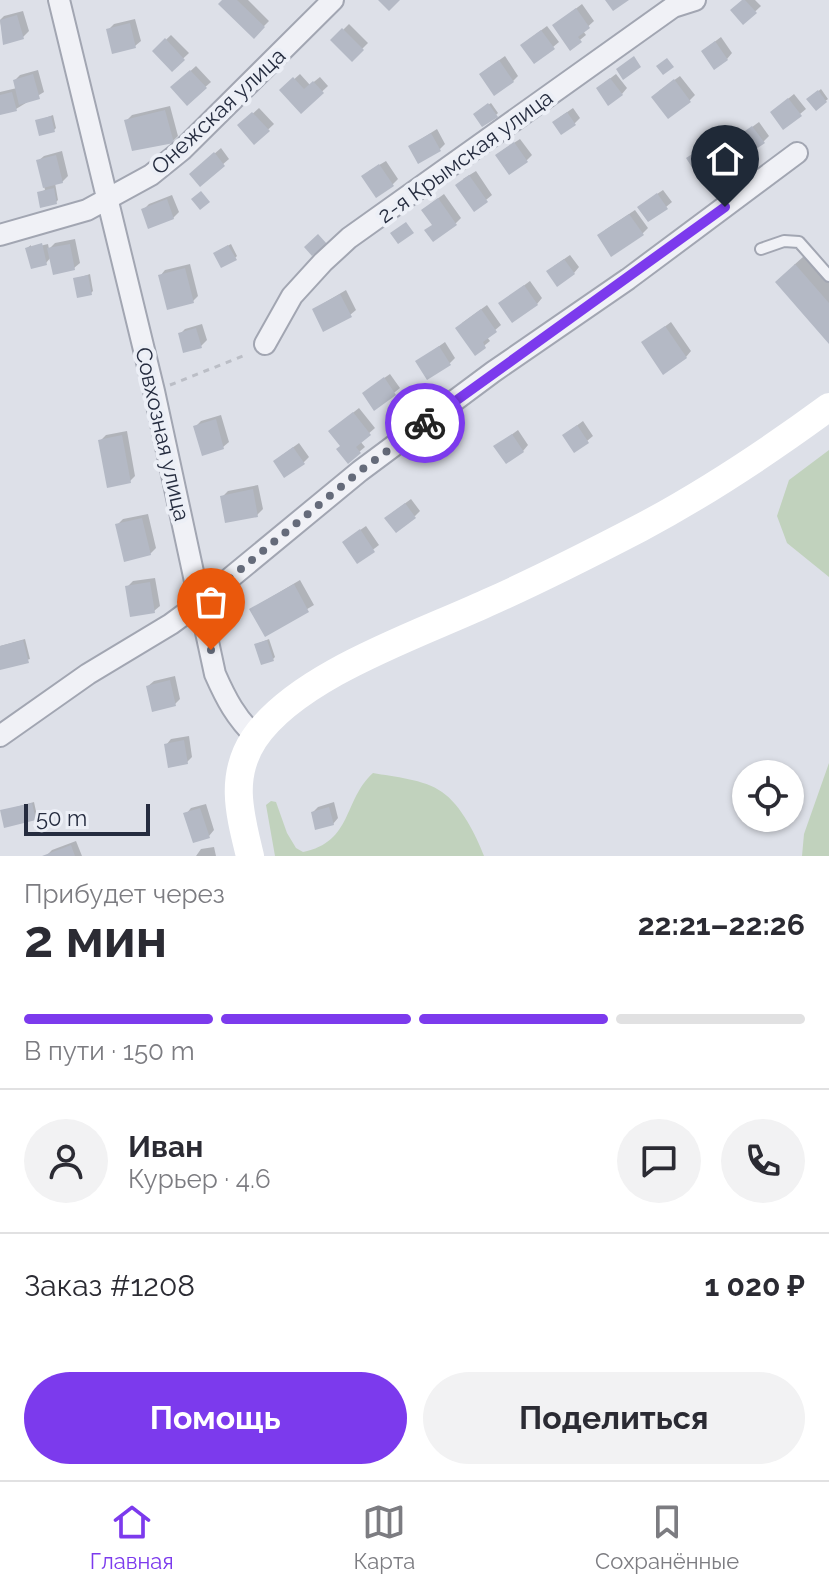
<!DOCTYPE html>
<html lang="ru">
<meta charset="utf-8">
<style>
body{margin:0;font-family:Raleway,sans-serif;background:#f2f2f3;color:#2b2b33;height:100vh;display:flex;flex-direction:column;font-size:30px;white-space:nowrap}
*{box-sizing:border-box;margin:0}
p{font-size:26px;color:#7c7c81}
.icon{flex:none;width:44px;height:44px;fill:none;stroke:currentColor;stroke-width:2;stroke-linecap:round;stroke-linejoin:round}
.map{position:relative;height:856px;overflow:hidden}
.side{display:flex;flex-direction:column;background:#fff;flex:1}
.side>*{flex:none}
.tools{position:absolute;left:732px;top:760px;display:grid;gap:16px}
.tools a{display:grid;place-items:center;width:72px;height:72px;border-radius:50%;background:#fff;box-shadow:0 2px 6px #0004;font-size:40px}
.scale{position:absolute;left:24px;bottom:20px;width:126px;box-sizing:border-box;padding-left:8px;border:4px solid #252c3f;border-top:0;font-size:22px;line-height:28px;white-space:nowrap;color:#252c3f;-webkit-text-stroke:6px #eceff6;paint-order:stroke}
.pin{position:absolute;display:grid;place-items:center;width:68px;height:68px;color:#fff;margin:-82px -34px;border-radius:50% 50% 50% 0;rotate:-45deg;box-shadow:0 0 8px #0007}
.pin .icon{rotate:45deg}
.courier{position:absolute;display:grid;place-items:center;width:80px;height:80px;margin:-40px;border:6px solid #7c3aed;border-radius:50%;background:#fff;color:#222;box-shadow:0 2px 10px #0007}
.overview em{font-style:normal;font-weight:700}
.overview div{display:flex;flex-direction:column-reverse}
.overview{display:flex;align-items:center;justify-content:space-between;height:136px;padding:0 24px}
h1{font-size:52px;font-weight:700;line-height:60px}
.bar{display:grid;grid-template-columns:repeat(4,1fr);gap:12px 8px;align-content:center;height:96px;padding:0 24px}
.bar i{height:10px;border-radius:6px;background:#e1e1e2}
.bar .active{background:#7c3aed}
.bar p{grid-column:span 4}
.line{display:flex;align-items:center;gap:20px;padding:0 24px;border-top:2px solid #e1e1e2}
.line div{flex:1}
.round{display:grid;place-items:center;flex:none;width:84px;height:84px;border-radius:42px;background:#f2f2f3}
.cta{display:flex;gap:16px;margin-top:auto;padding:16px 24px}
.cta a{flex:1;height:92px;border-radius:48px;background:#7c3aed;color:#fff;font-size:32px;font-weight:700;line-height:92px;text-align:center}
.cta a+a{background:#f2f2f3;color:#2b2b33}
.tabs{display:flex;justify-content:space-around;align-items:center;height:112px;border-top:2px solid #e1e1e2;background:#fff;font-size:22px;color:#7c7c81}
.tabs a{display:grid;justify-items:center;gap:4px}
.tabs .active{color:#7c3aed}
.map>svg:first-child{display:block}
</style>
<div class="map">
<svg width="829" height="856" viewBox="0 0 829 856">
<rect width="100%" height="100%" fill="#dde0e8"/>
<path fill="#c1d2bd" d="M829 450V577L787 543 777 516 789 480Z
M829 763V856H802L804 834Z
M373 773C394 777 424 779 442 792 461 805 476 835 484 856H275L266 805 271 801 276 802 287 833 296 848 303 852C353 842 343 800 373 773Z"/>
<path fill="#0003" d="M225 0H248L269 21 254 36Z
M744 0H755L761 6 744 22Z
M582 4 594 21 583 31 586 35 570 48 554 25Z
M23 11 29 31 23 37 4 42 0 20 4 16Z
M135 19 141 41 135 46 108 30 114 24Z
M349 24 368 43 352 59 333 40Z
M547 26 559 42 553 47 528 40Z
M171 35 189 53 172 69 154 51Z
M721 37 732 53 727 59 709 46Z
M505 56 518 76 513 81 487 69Z
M196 66 211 82 187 103 173 87Z
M38 70 44 92 16 109 0 113V92L17 88 15 80 20 75Z
M300 74 310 85 320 77 328 86 301 111 282 90Z
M616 74 627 88 622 94 604 83Z
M680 76 695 95 689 101 659 91Z
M821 89 828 99 816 108 809 99Z
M794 94 806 109 800 114 778 107Z
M491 103 498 113 496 115 478 112Z
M170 106 178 136 173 141 126 121 132 115Z
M259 108 274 124 255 142 240 125Z
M573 108 580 118 574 124 560 117Z
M53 115 56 128 54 130 37 121Z
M759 122 769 136 763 142 737 138Z
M437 129 445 144 440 149 410 146Z
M520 139 532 155 526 161 503 150Z
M712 141 728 166 723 171 688 158Z
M221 148 229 159 200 184 197 169Z
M62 151 68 176 62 182 55 183 58 200 56 202 39 193 45 190 38 161 44 156Z
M386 161 398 179 392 185 369 171Z
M476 171 492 195 475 209 463 179Z
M663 190 672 202 666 207 645 202Z
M444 194 461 218 456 223 434 224 429 205Z
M172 195 179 212 173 218 143 210 149 204Z
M635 210 648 228 642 234 605 230Z
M75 239 80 263 74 268 51 257 46 263 27 248 31 245V248L48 244 49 249 55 243Z
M231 244 237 256 235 258 218 251Z
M813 248 829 267V341L794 265Z
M570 255 579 267 574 273 554 266Z
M190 264 198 296 193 301 160 276 165 270Z
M90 274 93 291 91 293 75 279Z
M530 281 542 298 537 304 500 303Z
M346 290 356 310 350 315 314 309Z
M487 305 501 325 487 337 490 341 475 353 462 323Z
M671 322 691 351 686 357 644 342Z
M202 324 207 340 201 346 180 334 185 329Z
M445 342 455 358 450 363 418 361Z
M390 374 400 388 375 408 370 388Z
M359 408 375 428 360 441 365 447 359 452 342 446 336 426Z
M221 415 229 442 223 447 196 426 201 421Z
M583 421 593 436 587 441 564 435Z
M518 430 528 445 523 451 496 446Z
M127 431 135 476 130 481 100 441 106 435Z
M299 443 309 457 303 463 281 456Z
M258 485 263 509 257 515 222 497 228 491Z
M411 499 420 511 415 516 392 513Z
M148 514 156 548 150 554 117 525 123 519Z
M366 526 379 545 357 562 350 537Z
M155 578 160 606 154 611 127 587 133 581Z
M300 580 314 605 265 634 251 609Z
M25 639 30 659 0 668V646Z
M269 639 275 657 273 659 259 643Z
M175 676 180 699 175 704 148 686 154 681Z
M189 736 192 757 187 762 166 745 171 739Z
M34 802 37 816 35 818 2 811Z
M334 802 338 818 333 824 313 812 318 807Z
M206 804 214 830 209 836 186 814 191 808Z
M76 841 82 856H46L52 850Z
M214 847 216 856H196L201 849Z"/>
<path fill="#b4b9c5" d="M222 0H237L265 27 254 39 218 4Z
M378 0H400L389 11Z
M605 0H629L613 11Z
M742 0H745L757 13 743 25 730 10Z
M576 8 590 28 578 37 582 42 570 51 552 25Z
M17 15 24 39 3 45 0 20Z
M130 23 136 48 112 54 106 29Z
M342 28 364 50 352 62 330 40Z
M541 30 555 49 534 64 520 45Z
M165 38 185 60 172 72 152 51Z
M715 41 728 60 714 70 701 51Z
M634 56 641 67 623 80 616 69Z
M667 58 674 67 663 75 656 66Z
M499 60 514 82 494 96 479 74Z
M190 70 207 88 187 106 170 87Z
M33 74 40 99 19 105 13 80Z
M293 77 304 89 313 81 324 93 301 114 279 90Z
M610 78 623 95 608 106 596 88Z
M674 79 691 102 668 119 651 97Z
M818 90 827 102 816 111 806 99Z
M12 92 17 111 0 115V95Z
M788 98 802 116 783 130 770 112Z
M488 103 498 117 482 127 473 114Z
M165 110 174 143 132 151 124 120Z
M252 112 270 131 254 145 237 125Z
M567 112 576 125 561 135 552 122Z
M51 116 55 132 39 136 35 120Z
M752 126 765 143 747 155 735 138Z
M431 133 441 151 418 164 408 146Z
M514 142 528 162 509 175 495 155Z
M706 145 724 173 704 186 686 158Z
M214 152 225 166 200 187 189 174Z
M56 155 63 183 43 188 36 160Z
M379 164 394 186 376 198 361 176Z
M469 175 488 202 474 212 455 185Z
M54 188 57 204 40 208 37 192Z
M201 191 210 202 200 210 191 199Z
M657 193 668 209 648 222 637 207Z
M438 198 457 225 433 242 424 230 432 225 421 210Z
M167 199 174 219 148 229 141 209Z
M629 214 644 235 611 257 597 235Z
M406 222 414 233 398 244 390 233Z
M318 234 327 244 312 256 304 247Z
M42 243 47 265 31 269 25 248Z
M70 244 75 270 53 275 47 248Z
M228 245 237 260 221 268 213 253Z
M564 259 575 274 557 287 546 271Z
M795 264 829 303V344L775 282Z
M185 268 194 303 167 310 158 275Z
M88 275 92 295 77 298 73 278Z
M524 285 538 305 512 323 498 303Z
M340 294 352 317 323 332 312 309Z
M481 309 497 332 483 342 486 348 475 356 455 328Z
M665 326 687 358 663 375 641 342Z
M196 328 202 348 183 353 178 333Z
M439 346 451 365 427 380 415 361Z
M384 377 396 395 374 411 362 393Z
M353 412 371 435 356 447 361 453 348 464 336 449 340 446 328 431Z
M216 419 224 449 202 456 193 426Z
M577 425 589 443 574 453 562 435Z
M512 434 524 452 506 464 493 446Z
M122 435 131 483 107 488 98 440Z
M293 447 305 464 284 478 273 461Z
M253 489 258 517 225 523 220 496Z
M405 503 416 518 396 533 384 518Z
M142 518 151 555 124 562 115 524Z
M360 529 375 552 357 564 342 542Z
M150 582 155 613 130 617 125 586Z
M294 584 309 612 265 637 249 609Z
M23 640 29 663 0 670V646Z
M267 640 274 661 261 665 254 644Z
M170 680 176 706 152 712 146 686Z
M184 740 188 764 168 768 164 744Z
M32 803 36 820 4 828 0 810Z
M329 807 334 825 315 830 311 812Z
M200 808 210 838 193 843 183 813Z
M71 845 75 856H42Z"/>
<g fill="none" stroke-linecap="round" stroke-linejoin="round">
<g stroke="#a2a6b2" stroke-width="14">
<path id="lane" d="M761 249 784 241 799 242 829 276"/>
</g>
<g stroke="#a2a6b2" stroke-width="24">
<path id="street" d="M59 0 154 391 215 674C226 699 236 718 256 737
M0 235 87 210 151 175 182 150 333 0
M265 344 292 296 323 262 349 238 673 7 695 0
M0 736 88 674 171 624 201 602 360 471 493 372 628 279 797 153"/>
</g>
<path stroke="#bbbec6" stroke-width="3" stroke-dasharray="6 6" stroke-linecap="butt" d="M170 385 248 354"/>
<use href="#lane" stroke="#f0f1f6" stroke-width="10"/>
<use href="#street" stroke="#f0f1f6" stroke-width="20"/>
<path stroke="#fff" stroke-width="28" d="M250 856C240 815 229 777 254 739 297 675 418 635 487 603 539 580 590 554 640 528 706 493 769 451 829 407"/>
</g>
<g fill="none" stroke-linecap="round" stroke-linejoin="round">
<path stroke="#656b7a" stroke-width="8" stroke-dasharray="0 14.4" d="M211 650 201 602 360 471 425 423"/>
<path stroke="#7c3aed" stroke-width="10" d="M425 423 725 207"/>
</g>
<g text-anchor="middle" stroke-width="8" stroke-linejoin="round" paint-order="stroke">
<g font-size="22" fill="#252c3f" stroke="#eceff6">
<text transform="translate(218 111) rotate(-43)" y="8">Онежская улица</text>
<text transform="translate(465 156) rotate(-36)" y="8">2-я Крымская улица</text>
<text transform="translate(163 434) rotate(77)" y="8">Совхозная улица</text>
</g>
</g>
</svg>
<div class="tools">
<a><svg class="icon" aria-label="locate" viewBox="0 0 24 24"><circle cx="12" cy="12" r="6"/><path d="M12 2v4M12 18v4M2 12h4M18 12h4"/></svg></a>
</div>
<div class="scale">50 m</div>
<div class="pin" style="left:211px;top:650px;background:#ea580c"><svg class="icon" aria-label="bag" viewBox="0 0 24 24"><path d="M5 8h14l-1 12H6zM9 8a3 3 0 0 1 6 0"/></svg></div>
<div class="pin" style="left:725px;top:207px;background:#1f2937"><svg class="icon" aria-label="home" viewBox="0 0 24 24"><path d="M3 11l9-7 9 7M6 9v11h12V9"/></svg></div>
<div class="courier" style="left:425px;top:423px"><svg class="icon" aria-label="bike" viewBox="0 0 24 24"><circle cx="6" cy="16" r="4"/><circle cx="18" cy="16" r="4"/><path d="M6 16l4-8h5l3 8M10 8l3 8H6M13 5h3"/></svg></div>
</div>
<section class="side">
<div class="overview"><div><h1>2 мин</h1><p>Прибудет через</p></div><em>22:21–22:26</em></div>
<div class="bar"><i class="active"></i><i class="active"></i><i class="active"></i><i></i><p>В пути · 150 m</p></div>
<div class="line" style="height:144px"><a class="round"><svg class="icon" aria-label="person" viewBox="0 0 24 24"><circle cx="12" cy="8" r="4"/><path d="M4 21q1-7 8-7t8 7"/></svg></a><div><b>Иван</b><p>Курьер · 4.6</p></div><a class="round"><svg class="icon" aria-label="chat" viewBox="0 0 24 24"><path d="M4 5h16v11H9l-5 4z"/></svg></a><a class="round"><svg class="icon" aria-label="phone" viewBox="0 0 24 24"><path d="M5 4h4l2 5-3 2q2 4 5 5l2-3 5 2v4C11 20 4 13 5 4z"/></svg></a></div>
<div class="line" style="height:104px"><div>Заказ #1208</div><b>1 020 ₽</b></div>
<div class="cta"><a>Помощь</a><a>Поделиться</a></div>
</section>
<nav class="tabs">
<a class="active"><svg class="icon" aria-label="home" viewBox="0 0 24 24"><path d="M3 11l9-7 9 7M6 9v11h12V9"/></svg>Главная</a>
<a><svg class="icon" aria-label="map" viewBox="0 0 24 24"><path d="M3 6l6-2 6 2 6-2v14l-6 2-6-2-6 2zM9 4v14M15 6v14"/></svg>Карта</a>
<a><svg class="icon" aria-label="saved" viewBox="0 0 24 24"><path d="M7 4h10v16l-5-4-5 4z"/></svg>Сохранённые</a>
</nav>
